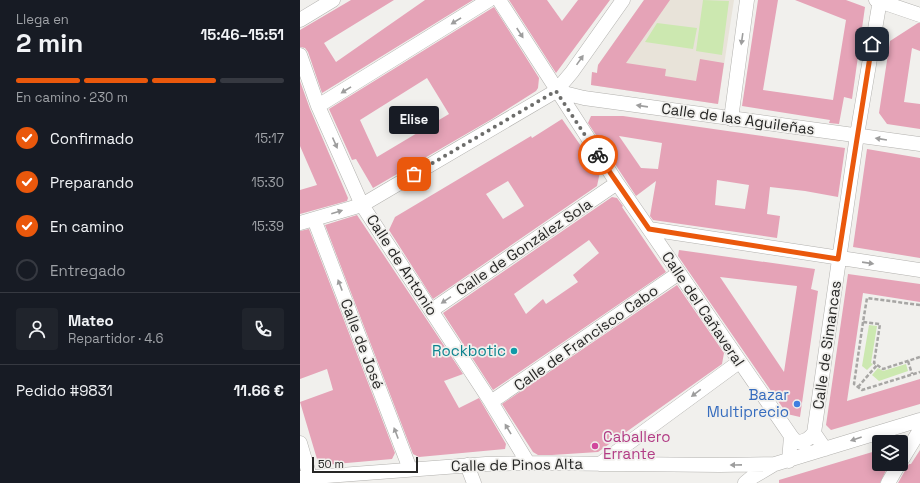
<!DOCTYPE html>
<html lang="es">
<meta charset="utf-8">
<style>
body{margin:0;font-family:"Space Grotesk",sans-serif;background:#20242c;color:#f1f3f6;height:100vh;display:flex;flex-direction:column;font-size:15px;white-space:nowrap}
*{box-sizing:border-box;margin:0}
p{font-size:13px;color:#9ea1a6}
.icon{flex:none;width:22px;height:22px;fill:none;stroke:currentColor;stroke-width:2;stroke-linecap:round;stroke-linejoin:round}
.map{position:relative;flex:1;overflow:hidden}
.sheet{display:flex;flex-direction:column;background:#171b24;width:300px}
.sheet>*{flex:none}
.fabs{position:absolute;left:572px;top:435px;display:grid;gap:8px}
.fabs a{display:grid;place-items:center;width:36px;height:36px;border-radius:4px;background:#171b24;box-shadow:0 2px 10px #0003;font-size:20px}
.scale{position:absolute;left:12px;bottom:10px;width:106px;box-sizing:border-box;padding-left:4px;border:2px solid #262625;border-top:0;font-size:11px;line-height:14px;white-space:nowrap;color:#262625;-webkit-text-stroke:3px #f1f0ed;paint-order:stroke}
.pin{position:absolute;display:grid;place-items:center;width:34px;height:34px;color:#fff;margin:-17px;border-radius:8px;box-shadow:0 2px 6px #0006}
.courier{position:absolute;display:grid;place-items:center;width:40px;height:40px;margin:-20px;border:3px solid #ea580c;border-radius:50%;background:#fff;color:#222;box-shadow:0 1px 5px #0007}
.bubble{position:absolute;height:28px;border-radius:4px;background:#171b24;box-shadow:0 2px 10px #0003;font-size:13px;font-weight:700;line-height:28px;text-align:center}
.headline em{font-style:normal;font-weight:700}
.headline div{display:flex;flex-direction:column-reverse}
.headline{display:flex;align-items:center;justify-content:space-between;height:68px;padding:0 16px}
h1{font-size:26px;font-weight:700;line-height:30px}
.bar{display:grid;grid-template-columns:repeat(4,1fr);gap:6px 4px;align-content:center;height:48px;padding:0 16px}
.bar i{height:5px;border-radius:3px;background:#363941}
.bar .selected{background:#ea580c}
.bar p{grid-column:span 4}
.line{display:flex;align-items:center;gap:10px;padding:0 16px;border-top:1px solid #363941}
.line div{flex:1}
.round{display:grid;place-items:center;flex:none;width:42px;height:42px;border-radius:4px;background:#20242c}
ol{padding:0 16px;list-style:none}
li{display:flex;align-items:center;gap:12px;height:44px}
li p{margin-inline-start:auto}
li .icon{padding:4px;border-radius:50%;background:#ea580c;color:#fff;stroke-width:4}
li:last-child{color:#9ea1a6}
li i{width:22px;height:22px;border:2px solid #363941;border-radius:50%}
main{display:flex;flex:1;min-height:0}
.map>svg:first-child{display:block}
</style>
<main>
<section class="sheet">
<div class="headline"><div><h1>2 min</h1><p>Llega en</p></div><em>15:46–15:51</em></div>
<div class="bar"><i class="selected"></i><i class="selected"></i><i class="selected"></i><i></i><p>En camino · 230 m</p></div>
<ol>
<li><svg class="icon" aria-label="check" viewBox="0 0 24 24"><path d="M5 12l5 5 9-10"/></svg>Confirmado<p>15:17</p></li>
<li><svg class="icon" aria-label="check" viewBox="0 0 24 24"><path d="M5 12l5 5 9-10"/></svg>Preparando<p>15:30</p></li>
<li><svg class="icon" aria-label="check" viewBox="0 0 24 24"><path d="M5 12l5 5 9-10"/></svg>En camino<p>15:39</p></li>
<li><i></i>Entregado</li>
</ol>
<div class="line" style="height:72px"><a class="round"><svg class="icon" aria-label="person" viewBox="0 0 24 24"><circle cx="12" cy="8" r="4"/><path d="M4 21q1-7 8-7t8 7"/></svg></a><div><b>Mateo</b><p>Repartidor · 4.6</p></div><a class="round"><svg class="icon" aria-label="phone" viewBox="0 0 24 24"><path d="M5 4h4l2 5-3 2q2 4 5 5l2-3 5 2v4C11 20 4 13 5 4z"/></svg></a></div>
<div class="line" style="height:52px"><div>Pedido #9831</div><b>11.66 €</b></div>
</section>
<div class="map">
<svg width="620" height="483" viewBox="0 0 620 483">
<rect width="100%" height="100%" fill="#f1f0ed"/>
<path fill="#e8e3d9" d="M344 0H434L418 104 291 85 292 72 297 73 298 65Z"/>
<path fill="#cce8b0" d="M403 0 429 1 422 55 396 51Z
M357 23 397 28 393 49 345 42Z
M569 325 577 326 571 363 573 364 567 370 562 366Z
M606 364 608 371 579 381 572 375 578 368 583 371Z"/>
<path fill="#e5a3b7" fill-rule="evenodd" d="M51 0H94L24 43 36 62 125 0H173L22 93 8 52 5 48 0 47V30Z
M209 0H247L262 21 278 0H310L256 73Z
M344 0H370L326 63 366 69 365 76 396 81 400 59 424 63 418 104 291 85 292 72 297 73 298 65Z
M458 0H478L463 90 533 100 546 20 495 0H546L565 7 552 99 544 97 539 124 529 123 530 120 442 106Z
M194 7 239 78 238 88 236 91 192 119 73 188 56 159 52 160 29 109ZM127 78 149 114 77 157 60 120Z
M618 23H620V51L612 48 604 102 620 104V129L587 124 579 113 590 41Z
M0 81 10 109 48 198 47 201 0 214V190L17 185 0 146Z
M291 116H323L545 148 538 197 505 191 470 187 467 214 480 216 477 238 353 220 350 216 356 181 336 196 288 123ZM319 136 362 143 358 169 341 168ZM417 180 449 185 445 209 415 205Z
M262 119 281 146V144L300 172 297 186 133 299 89 230 95 217 231 136 232 138ZM208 181 224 206 203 219 186 194Z
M567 149 620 158V258L553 247Z
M312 197 317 198 323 206 322 207 366 272 193 390 143 313ZM289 240 299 253 273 275 278 282 246 304 243 299 226 314 214 294Z
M57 215 163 374 144 381 159 408 179 398 206 444 205 449 119 457 113 454 25 225Z
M9 229 95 453 92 459 24 465 17 459 0 402 33 390 27 369 0 379V231Z
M379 250 515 269 511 289 518 291 500 417 487 414 378 256ZM420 277 497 286 484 372Z
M548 274 620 284V302L563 293 547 401 620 379V404L531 430 526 425Z
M377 285 424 353 422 364 298 452 252 455H238L233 452 202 404Z
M579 450V464H589L580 483H479V480Z
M620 450V483H598L607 467 609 464H611Z"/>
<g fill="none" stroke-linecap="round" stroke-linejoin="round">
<g stroke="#b2b1ae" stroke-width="15">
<path id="minor" d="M199 0 317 183 349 229 491 436 489 461
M576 0 620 15
M0 20 33 0
M0 55 18 106 62 205 191 402 228 463
M256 91 284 98 620 144
M18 106 189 0
M431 119 447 0
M14 219 110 469
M0 223 62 205 256 91 272 72 323 0
M349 229 620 270
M132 310 317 183
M191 402 379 273
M491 436 496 442C505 442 509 439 514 433
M0 443 10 477
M525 449 514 433 557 135 580 0
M601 461 620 430
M300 464 439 362
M167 465 174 483
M0 478 186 464 228 463 420 465 475 464 620 420
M445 483 451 478 473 465
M588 483 599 464"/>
</g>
<path stroke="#a7a6a4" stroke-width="2.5" stroke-dasharray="4 2" stroke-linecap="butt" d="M620 305 567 298 563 322 580 324 574 363 583 369 620 357
M563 322 554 384 562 390 620 372
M608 361 612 374
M558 387 577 365"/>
<use href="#minor" stroke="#fff" stroke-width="14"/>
</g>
<defs><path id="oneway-solid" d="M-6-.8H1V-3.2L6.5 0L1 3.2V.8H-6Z"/></defs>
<g fill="#9d9d9d">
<use href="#oneway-solid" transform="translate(156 21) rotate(148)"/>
<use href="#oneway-solid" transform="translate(220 33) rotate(57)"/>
<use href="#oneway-solid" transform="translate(442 39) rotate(98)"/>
<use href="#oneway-solid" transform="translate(280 60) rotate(-55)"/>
<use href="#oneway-solid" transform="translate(46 90) rotate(148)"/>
<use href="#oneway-solid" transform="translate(342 106) rotate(-172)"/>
<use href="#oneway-solid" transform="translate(581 139) rotate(-171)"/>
<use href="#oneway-solid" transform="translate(35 143) rotate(66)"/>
<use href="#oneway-solid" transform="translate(37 212) rotate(-17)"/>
<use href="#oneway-solid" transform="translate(568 263) rotate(8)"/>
<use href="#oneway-solid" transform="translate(40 285) rotate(-111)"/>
<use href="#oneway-solid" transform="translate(146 300) rotate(146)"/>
<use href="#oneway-solid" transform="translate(396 393) rotate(143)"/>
<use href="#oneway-solid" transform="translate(208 429) rotate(-121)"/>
<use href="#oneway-solid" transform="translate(96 433) rotate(-111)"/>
<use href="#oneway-solid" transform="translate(556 439) rotate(161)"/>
<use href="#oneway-solid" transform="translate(436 465) rotate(179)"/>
</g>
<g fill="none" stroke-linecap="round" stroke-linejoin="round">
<path stroke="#6d6d6b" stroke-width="4" stroke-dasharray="0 7.2" d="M114 174 256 91 298 155"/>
<path stroke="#ea580c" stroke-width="5" d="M298 155 349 229 538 259 572 44"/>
</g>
<circle fill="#0f9aa8" stroke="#f1f0ed" stroke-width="1.5" cx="214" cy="351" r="4"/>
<circle fill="#3f7fe0" stroke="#f1f0ed" stroke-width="1.5" cx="497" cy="404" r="4"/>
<circle fill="#d1479c" stroke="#f1f0ed" stroke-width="1.5" cx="295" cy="446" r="4"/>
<g text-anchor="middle" stroke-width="3.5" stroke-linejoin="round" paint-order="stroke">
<g font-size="15" fill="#262625" stroke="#f1f0ed">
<text transform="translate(438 119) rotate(8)" y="5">Calle de las Aguileñas</text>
<text transform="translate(224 247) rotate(-34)" y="5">Calle de González Sola</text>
<text transform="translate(102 265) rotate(57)" y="5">Calle de Antonio</text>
<text transform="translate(403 309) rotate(56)" y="5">Calle del Cañaveral</text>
<text transform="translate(286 338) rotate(-35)" y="5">Calle de Francisco Cabo</text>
<text transform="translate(62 344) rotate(69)" y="5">Calle de José</text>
<text transform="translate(527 345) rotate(-82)" y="5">Calle de Simancas</text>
<text transform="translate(217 465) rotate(-1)" y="5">Calle de Pinos Alta</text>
</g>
<g font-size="15" fill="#0d838f" stroke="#f1f0ed" text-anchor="end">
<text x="206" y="356">Rockbotic</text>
</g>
<g font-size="15" fill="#366cbe" stroke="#f1f0ed" text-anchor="end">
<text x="489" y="400">Bazar<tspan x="489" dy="17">Multiprecio</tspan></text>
</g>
<g font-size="15" fill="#b23c85" stroke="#f1f0ed" text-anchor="start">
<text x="303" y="442">Caballero<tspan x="303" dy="17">Errante</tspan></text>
</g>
</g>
</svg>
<div class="fabs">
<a><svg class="icon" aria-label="layers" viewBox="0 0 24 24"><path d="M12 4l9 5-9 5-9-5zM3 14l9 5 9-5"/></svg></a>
</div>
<div class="scale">50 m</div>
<div class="pin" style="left:114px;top:174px;background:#ea580c"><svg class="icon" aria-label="bag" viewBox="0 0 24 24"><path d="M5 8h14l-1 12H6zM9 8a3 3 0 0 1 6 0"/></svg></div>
<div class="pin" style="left:572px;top:44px;background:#1f2937"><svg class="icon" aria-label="home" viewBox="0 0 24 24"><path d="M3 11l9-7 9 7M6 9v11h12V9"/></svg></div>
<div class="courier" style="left:298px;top:155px"><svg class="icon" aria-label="bike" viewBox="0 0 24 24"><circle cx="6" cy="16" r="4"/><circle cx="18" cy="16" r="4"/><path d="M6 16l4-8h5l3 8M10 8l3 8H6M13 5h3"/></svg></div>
<div class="bubble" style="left:89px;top:106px;width:50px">Elise</div>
</div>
</main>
